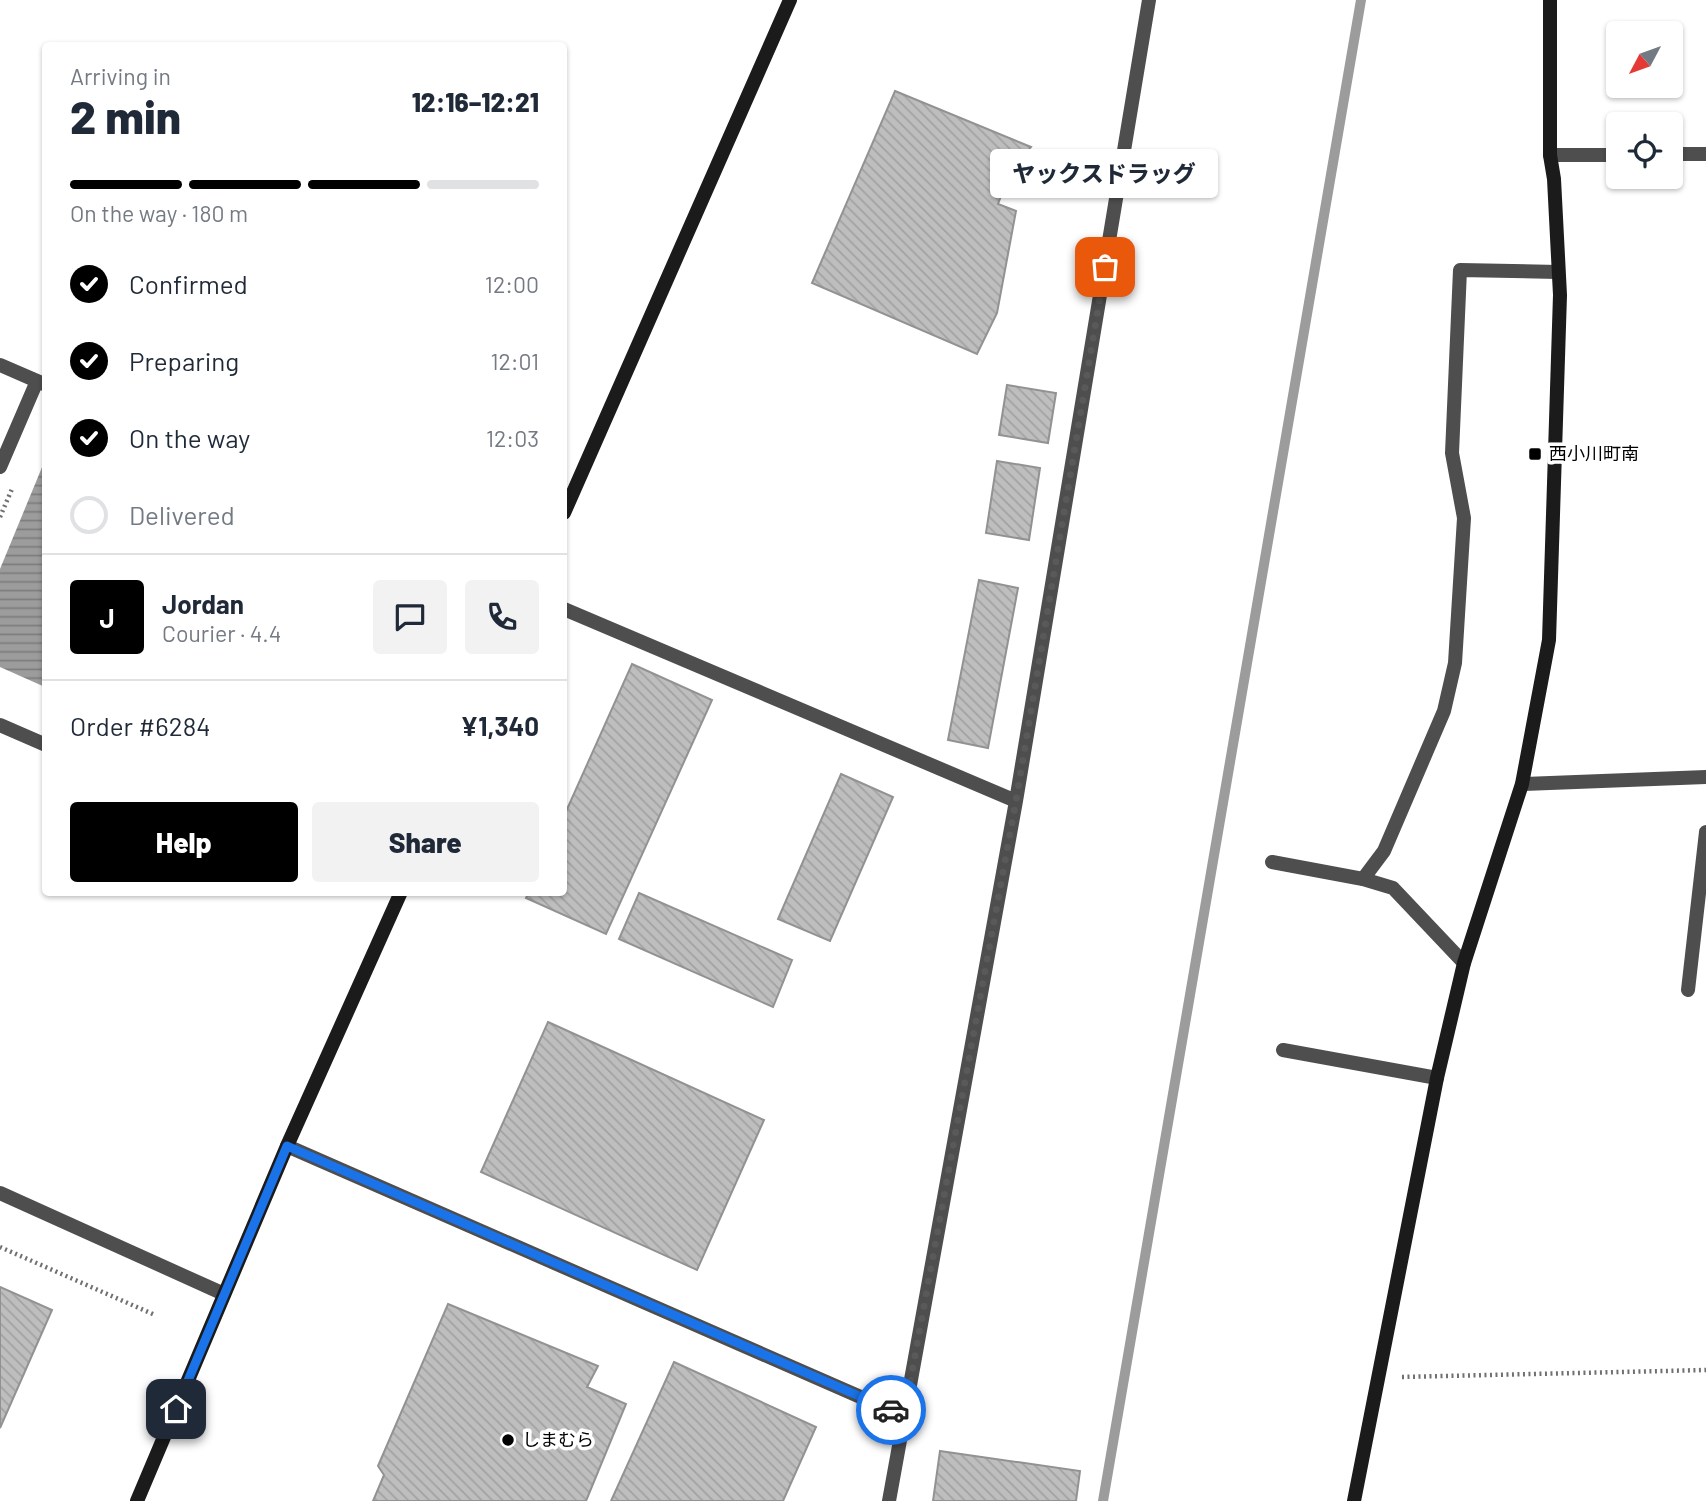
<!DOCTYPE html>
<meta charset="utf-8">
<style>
body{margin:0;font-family:Barlow,"Noto Sans JP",sans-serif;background:#f2f2f3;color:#1f2937;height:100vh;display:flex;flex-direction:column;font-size:26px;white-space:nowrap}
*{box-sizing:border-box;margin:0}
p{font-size:23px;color:#747a83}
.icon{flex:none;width:38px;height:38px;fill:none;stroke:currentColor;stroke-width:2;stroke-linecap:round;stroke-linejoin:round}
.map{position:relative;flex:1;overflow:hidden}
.drawer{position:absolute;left:42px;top:42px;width:525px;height:854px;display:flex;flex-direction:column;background:#fff;border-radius:7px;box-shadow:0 2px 5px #0004}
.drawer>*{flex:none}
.needle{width:46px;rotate:229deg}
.tools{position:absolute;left:1606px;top:21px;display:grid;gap:14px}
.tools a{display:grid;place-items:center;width:77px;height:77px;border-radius:7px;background:#fff;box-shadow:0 2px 5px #0004;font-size:35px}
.pin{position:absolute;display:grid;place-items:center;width:60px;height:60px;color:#fff;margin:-30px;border-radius:14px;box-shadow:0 4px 10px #0006}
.courier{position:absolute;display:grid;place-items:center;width:70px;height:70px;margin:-35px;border:5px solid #1a73e8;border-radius:50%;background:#fff;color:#222;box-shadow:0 2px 9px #0007}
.bubble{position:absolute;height:49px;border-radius:7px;background:#fff;box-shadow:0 2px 5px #0004;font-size:23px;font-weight:800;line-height:49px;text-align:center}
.head em{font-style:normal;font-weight:800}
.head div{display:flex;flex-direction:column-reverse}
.head{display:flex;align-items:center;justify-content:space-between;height:119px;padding:0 28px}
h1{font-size:46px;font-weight:800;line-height:52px}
.bar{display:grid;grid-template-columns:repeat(4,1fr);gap:10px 7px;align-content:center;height:84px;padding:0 28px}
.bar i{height:9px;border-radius:5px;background:#e0e1e3}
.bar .active{background:#000}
.bar p{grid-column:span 4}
.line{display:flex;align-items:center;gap:18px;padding:0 28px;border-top:2px solid #e0e1e3}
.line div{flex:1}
.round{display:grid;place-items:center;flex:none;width:74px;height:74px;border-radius:7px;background:#f2f2f3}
ol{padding:0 28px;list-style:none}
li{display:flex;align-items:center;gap:21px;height:77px}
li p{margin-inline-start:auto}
li .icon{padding:7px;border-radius:50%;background:#000;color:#fff;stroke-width:4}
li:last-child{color:#747a83}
li i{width:38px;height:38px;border:4px solid #e0e1e3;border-radius:50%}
.action{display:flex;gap:14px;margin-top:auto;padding:14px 28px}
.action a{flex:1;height:80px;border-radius:7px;background:#000;color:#fff;font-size:28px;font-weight:800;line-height:80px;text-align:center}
.action a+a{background:#f2f2f3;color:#1f2937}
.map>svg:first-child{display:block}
</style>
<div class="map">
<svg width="1706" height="1501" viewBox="0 0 1706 1501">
<defs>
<pattern id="water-rules" width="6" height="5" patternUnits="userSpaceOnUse" patternTransform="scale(1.75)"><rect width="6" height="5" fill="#9c9c9c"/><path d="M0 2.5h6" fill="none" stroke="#7d7d7d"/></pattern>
<pattern id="building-back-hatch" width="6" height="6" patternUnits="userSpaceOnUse" patternTransform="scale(1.75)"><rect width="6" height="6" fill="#bebebe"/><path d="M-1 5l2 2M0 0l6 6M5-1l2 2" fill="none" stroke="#a2a2a2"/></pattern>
</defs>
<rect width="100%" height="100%" fill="#fff"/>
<path fill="url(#water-rules)" d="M45 460 46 687H45L0 667V569Z"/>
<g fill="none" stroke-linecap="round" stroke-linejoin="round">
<path stroke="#9c9c9c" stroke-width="10" d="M1103 1501 1361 0"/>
</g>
<path fill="url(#building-back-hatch)" stroke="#929292" stroke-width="2" d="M895 91 1031 147 1010 172 998 204 1016 211 997 313 977 354 812 283Z
M1007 385 1056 393 1048 443 999 435Z
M997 461 1040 468 1029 540 986 533Z
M979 580 1018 588 988 748 948 740Z
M632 664 712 700 606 934 526 898 529 892H564V816Z
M841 774 893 797 830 941 778 919Z
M639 893 792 960 773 1007 619 939Z
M548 1022 764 1120 697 1270 481 1172Z
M0 1287 52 1310 0 1428Z
M448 1304 598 1366 587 1387 626 1404 586 1501H373L384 1475 378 1466Z
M674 1362 816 1427 783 1501H611Z
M940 1451 1080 1471 1076 1501H933Z"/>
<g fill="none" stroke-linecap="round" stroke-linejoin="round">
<path stroke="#707070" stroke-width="4.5" stroke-dasharray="2 3.5" stroke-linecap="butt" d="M0 517 12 489
M0 1247 155 1315
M1402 1377 1706 1370"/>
<path stroke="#4e4e4e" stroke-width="14" d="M1671 154H1706
M1550 155H1619
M0 725 46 745
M1363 879 1384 851 1444 711 1455 663 1464 518 1452 453 1460 270 1558 272
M0 1193 224 1294"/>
<path stroke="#4e4e4e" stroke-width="14" d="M0 365 44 384
M0 467 37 381
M564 609 1016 801
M1522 784 1706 777
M1272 862 1363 879 1393 888 1464 963
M1688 990 1706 832
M1283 1050 1437 1078
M287 1146 904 1416
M889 1501 1016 801 1149 0"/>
<path stroke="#1b1b1b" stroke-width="14" d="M564 513 790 0
M137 1501 287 1146 401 892
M1354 1501 1437 1078 1464 963 1522 784 1549 640 1560 295 1554 179 1550 155V0"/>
</g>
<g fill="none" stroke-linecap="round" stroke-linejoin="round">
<path stroke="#595959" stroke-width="7" stroke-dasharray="0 12.6" d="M891 1410 904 1416 1016 801 1105 267"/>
<path stroke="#1a73e8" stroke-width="9" d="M176 1409 287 1146 891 1410"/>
</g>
<g fill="#000" stroke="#fff" stroke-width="2.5">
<rect x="1528" y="447" width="14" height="14" rx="3.5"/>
<circle cx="508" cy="1440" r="7"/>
</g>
<g text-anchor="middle" stroke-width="7" stroke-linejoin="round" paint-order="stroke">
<g font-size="18" fill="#000" stroke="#fff" text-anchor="start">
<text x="1549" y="460">西小川町南</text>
<text x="522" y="1446">しまむら</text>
</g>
</g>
</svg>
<div class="tools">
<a><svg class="needle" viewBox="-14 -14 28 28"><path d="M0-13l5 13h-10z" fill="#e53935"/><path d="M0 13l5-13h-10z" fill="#747a83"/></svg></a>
<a><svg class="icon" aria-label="locate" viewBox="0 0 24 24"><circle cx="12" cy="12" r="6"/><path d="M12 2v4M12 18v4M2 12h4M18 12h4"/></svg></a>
</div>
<div class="pin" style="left:1105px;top:267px;background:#ea580c"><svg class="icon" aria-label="bag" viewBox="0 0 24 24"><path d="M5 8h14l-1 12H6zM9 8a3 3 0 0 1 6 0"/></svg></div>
<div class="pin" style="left:176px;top:1409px;background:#1f2937"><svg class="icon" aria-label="home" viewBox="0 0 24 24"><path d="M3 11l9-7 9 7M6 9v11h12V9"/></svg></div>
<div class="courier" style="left:891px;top:1410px"><svg class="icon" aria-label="car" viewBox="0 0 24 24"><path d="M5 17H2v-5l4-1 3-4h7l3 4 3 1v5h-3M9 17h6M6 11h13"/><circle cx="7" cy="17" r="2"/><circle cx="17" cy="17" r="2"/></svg></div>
<div class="bubble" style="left:990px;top:149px;width:228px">ヤックスドラッグ</div>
<section class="drawer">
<div class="head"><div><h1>2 min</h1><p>Arriving in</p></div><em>12:16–12:21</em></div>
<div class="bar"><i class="active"></i><i class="active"></i><i class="active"></i><i></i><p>On the way · 180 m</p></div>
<ol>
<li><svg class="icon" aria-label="check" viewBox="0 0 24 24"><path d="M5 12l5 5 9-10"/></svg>Confirmed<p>12:00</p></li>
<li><svg class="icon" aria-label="check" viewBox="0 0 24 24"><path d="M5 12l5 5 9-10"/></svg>Preparing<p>12:01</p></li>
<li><svg class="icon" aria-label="check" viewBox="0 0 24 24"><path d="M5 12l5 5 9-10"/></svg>On the way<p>12:03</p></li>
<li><i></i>Delivered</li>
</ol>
<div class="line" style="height:126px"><b class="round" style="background:#000;color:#fff">J</b><div><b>Jordan</b><p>Courier · 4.4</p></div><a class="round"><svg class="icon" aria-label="chat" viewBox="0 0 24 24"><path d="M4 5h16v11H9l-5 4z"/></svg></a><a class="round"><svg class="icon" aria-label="phone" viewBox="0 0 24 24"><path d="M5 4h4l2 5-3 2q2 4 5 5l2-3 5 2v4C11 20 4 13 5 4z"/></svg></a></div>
<div class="line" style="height:91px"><div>Order #6284</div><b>¥1,340</b></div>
<div class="action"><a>Help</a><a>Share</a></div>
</section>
</div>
